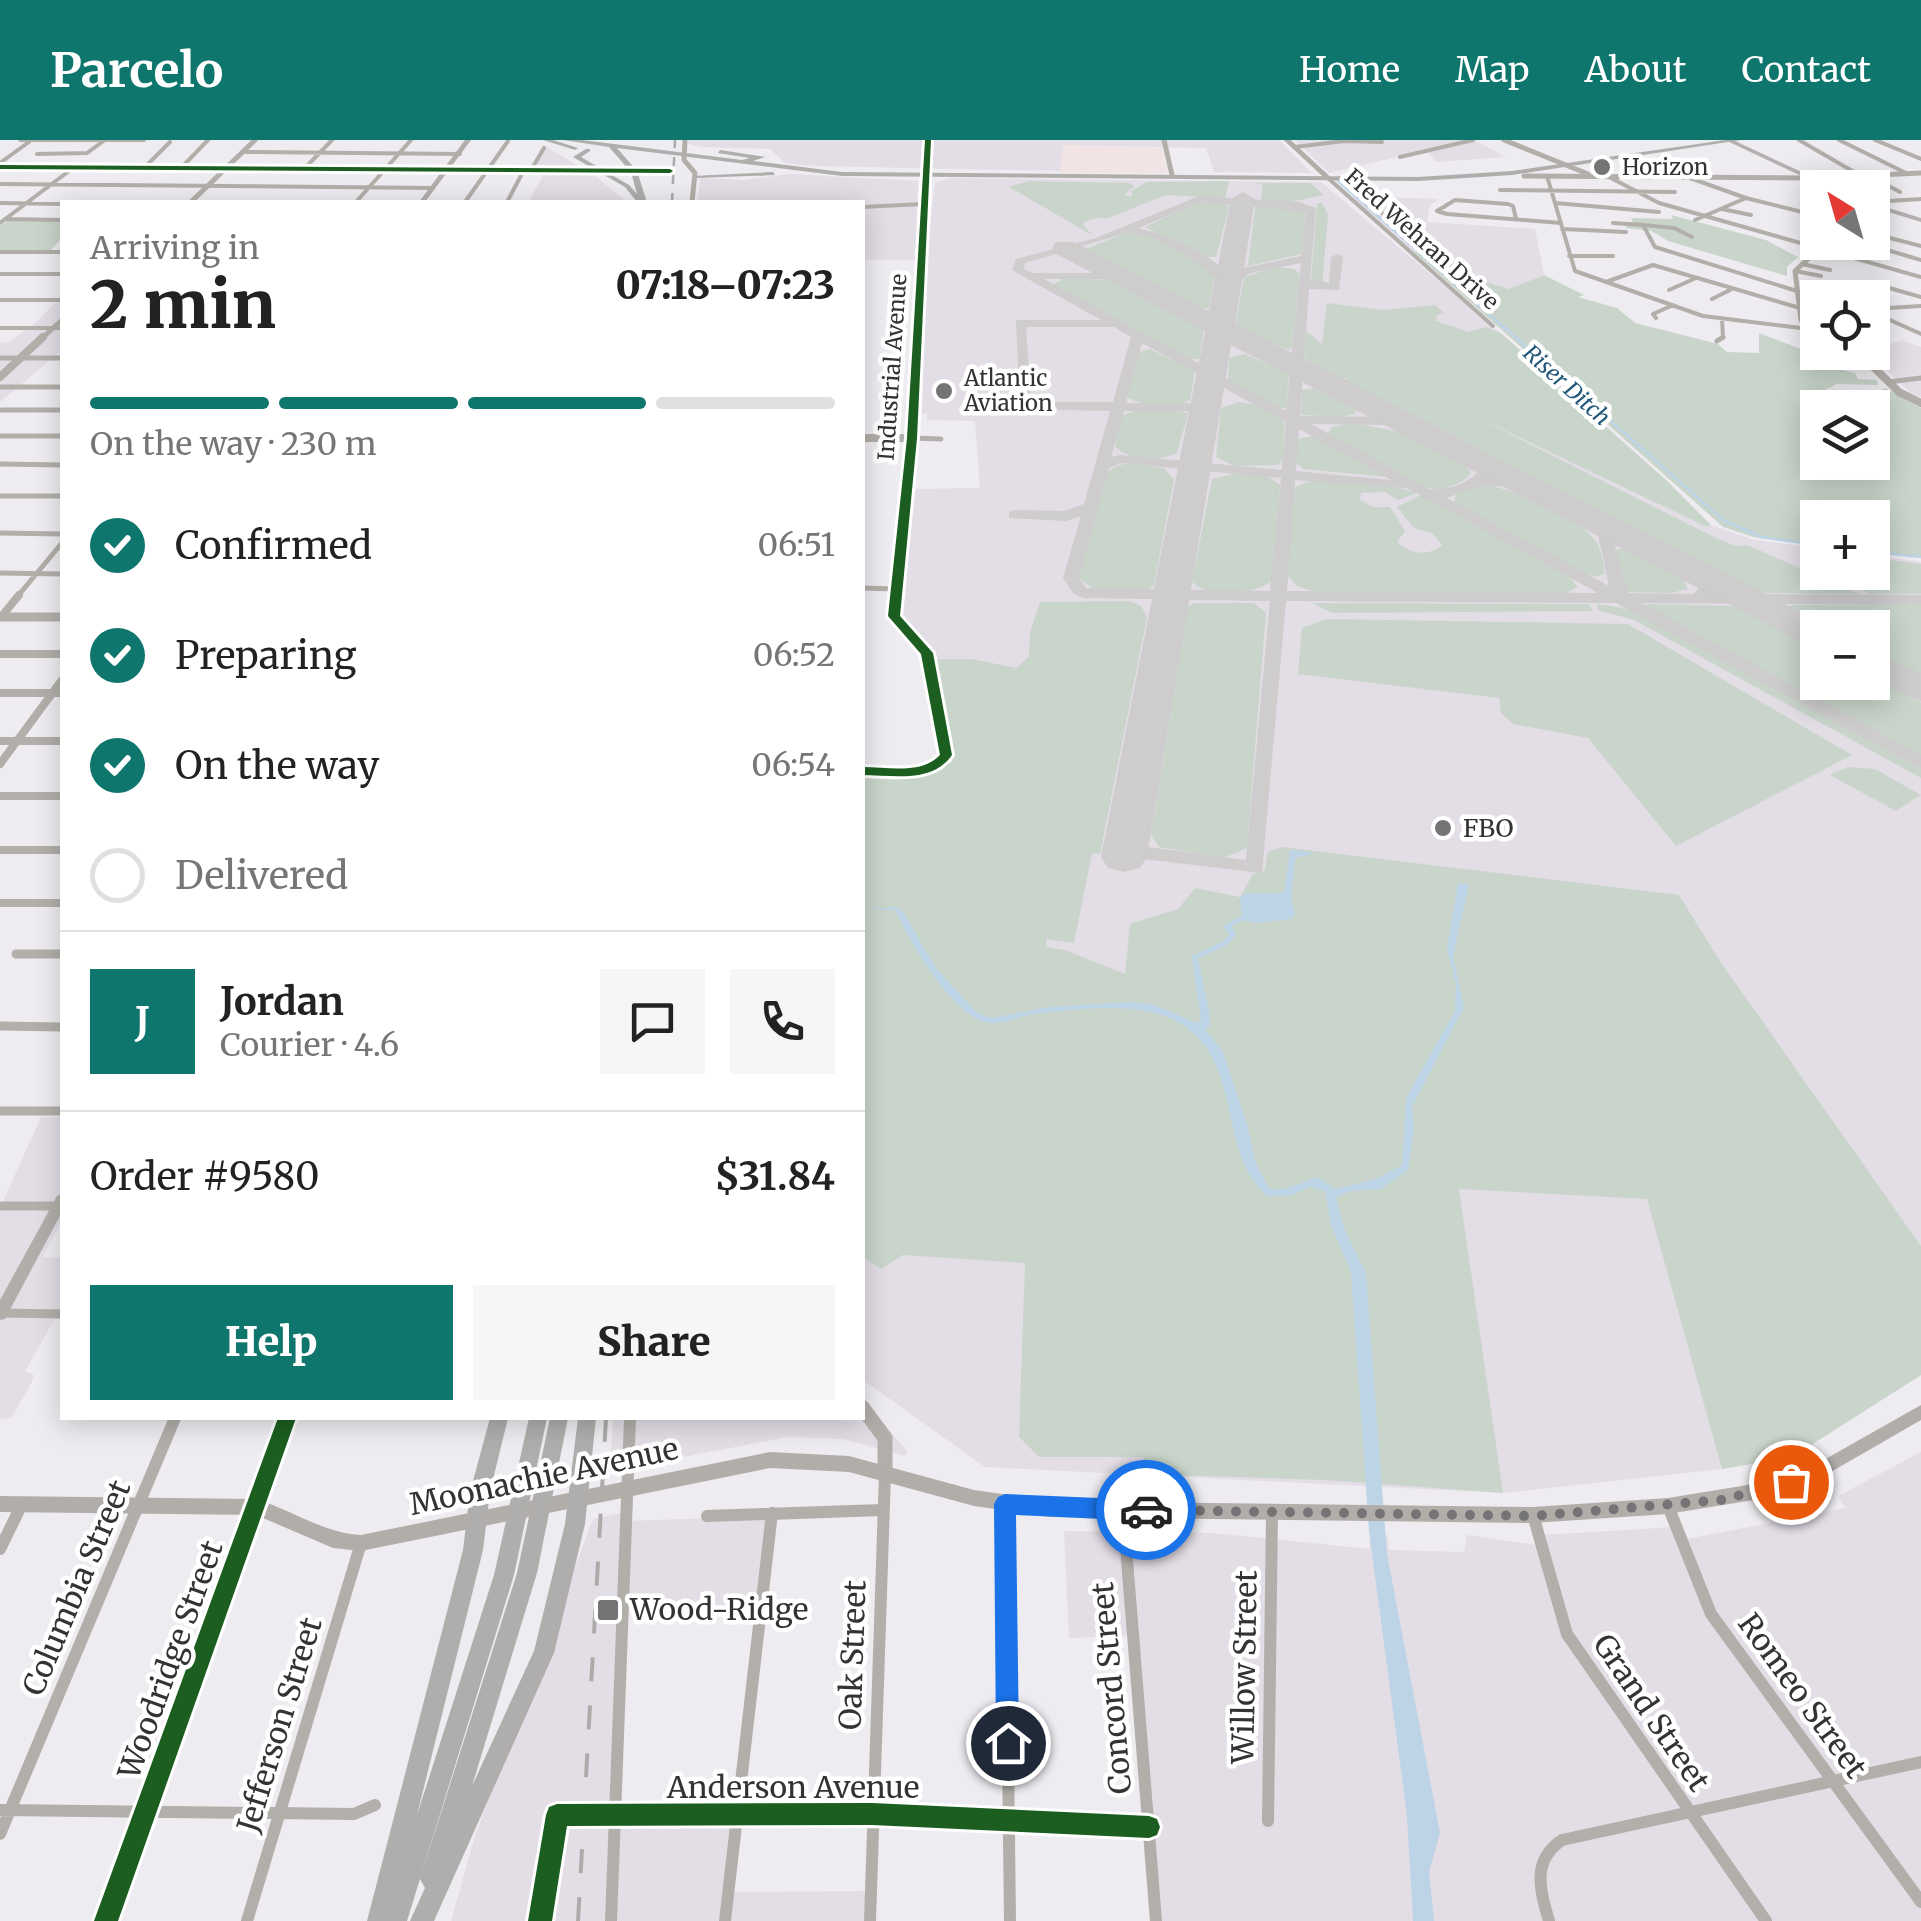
<!DOCTYPE html>
<meta charset="utf-8">
<style>
body{margin:0;font-family:Merriweather,serif;background:#f6f6f6;color:#222;height:100vh;display:flex;flex-direction:column;font-size:38px;white-space:nowrap}
*{box-sizing:border-box;margin:0}
p{font-size:32px;color:#767676}
.icon{flex:none;width:55px;height:55px;fill:none;stroke:currentColor;stroke-width:2;stroke-linecap:round;stroke-linejoin:round}
.map{position:relative;flex:1;overflow:hidden}
.drawer{position:absolute;left:60px;top:60px;width:805px;height:1220px;display:flex;flex-direction:column;background:#fff;border-radius:0px;box-shadow:0 5px 25px #0003}
.drawer>*{flex:none}
.needle{width:65px;rotate:323deg}
.controls{position:absolute;left:1800px;top:30px;display:grid;gap:20px}
.controls a{display:grid;place-items:center;width:90px;height:90px;border-radius:0px;background:#fff;box-shadow:0 5px 25px #0003;font-size:50px}
.pin{position:absolute;display:grid;place-items:center;width:85px;height:85px;color:#fff;margin:-42px;border:5px solid #fff;border-radius:50%;box-shadow:0 2px 10px #0007}
.courier{position:absolute;display:grid;place-items:center;width:100px;height:100px;margin:-50px;border:8px solid #1a73e8;border-radius:50%;background:#fff;color:#222;box-shadow:0 2px 12px #0007}
.overview em{font-style:normal;font-weight:800}
.overview div{display:flex;flex-direction:column-reverse}
.overview{display:flex;align-items:center;justify-content:space-between;height:170px;padding:0 30px}
h1{font-size:65px;font-weight:800;line-height:75px}
.bar{display:grid;grid-template-columns:repeat(4,1fr);gap:15px 10px;align-content:center;height:120px;padding:0 30px}
.bar i{height:12px;border-radius:8px;background:#e0e0e0}
.bar .on{background:#0f766e}
.bar p{grid-column:span 4}
.line{display:flex;align-items:center;gap:25px;padding:0 30px;border-top:2px solid #e0e0e0}
.line div{flex:1}
.round{display:grid;place-items:center;flex:none;width:105px;height:105px;border-radius:0px;background:#f6f6f6}
ol{padding:0 30px;list-style:none}
li{display:flex;align-items:center;gap:30px;height:110px}
li p{margin-inline-start:auto}
li .icon{padding:10px;border-radius:50%;background:#0f766e;color:#fff;stroke-width:4}
li:last-child{color:#767676}
li i{width:55px;height:55px;border:5px solid #e0e0e0;border-radius:50%}
.action{display:flex;gap:20px;margin-top:auto;padding:20px 30px}
.action a{flex:1;height:115px;border-radius:0px;background:#0f766e;color:#fff;font-size:40px;font-weight:800;line-height:115px;text-align:center}
.action a+a{background:#f6f6f6;color:#222}
header{display:flex;align-items:center;gap:60px;box-sizing:border-box;height:140px;padding:0 50px;background:#0f766e;color:#fff}
header strong{font-size:48px}
nav{display:flex;gap:55px;margin-inline-start:auto;font-size:35px}
.map>svg:first-child{display:block}
</style>
<header>
<strong>Parcelo</strong>
<nav><a>Home</a><a>Map</a><a>About</a><a>Contact</a></nav>
</header>
<div class="map">
<svg width="1921" height="1781" viewBox="0 0 1921 1781">
<rect width="100%" height="100%" fill="#eeecf0"/>
<path fill="#e3dde6" fill-rule="evenodd" d="M688 0H1279L1312 33 1214 32 1206 8 1064 5 1060 31 813 26 785 23 770 9 703 7 689 4Z
M1295 0H1474L1506 17 1436 22 1426 10 1329 33Z
M543 5 594 35 627 62 529 61 543 36 532 28Z
M788 34 918 41 915 120H863L862 62H698L700 38 743 40Z
M949 38 1321 42 1502 194 1667 341 1711 385 1754 400 1817 408 1818 432H1872L1873 415 1921 422V1235L1792 1317 1722 1329 1503 1353 985 1327 863 1240 862 626H926L941 617 925 509 902 476 914 349 980 348 975 281 927 280V274H922L925 135 935 43ZM1818 488H1872V542H1818Z
M1350 56 1439 59 1430 65 1427 82 1535 89 1544 135 1509 149 1465 135 1409 109Z
M62 156V210L0 262V203L9 202 32 186Z
M1902 200 1921 207V257L1911 253 1868 213Z
M41 977H62V1080L43 1117 62 1118V1166L25 1231 34 1235 31 1244 11 1278 0 1279V1068Z
M863 1259 907 1311 906 1316 843 1299 788 1297 610 1331 613 1278H862Z
M1921 1312V1781H1156L1132 1496 1069 1498 1064 1391 1212 1393 1370 1409V1394H1387L1389 1410 1464 1412 1467 1395 1544 1406 1543 1395 1675 1387 1682 1400 1845 1368 1838 1356Z
M626 1372 627 1381 770 1376 761 1465 624 1469 614 1672 737 1674 730 1752 872 1751 873 1781H451L475 1696 593 1379Z"/>
<path fill="#f2e3e4" d="M1063 5 1162 8 1167 33H1060Z"/>
<path fill="#c9d5cb" d="M1029 41 1129 43 1135 46 1124 55 1132 57 1131 51 1147 42 1229 41 1225 58 1166 55 1106 79 1099 77 1082 83 1092 95 1009 47Z
M1252 43H1310L1324 55 1290 62 1261 60 1263 44Z
M1219 61 1229 67 1216 117H1205L1145 87 1196 63Z
M1322 62 1328 75 1322 146 1311 139 1317 64Z
M1272 64 1306 69 1301 114 1248 126 1255 68Z
M1671 75 1766 100 1798 117 1787 127V136L1668 101 1651 91 1625 88 1633 82 1631 78 1673 79Z
M7 81H62V98L50 111H0V86Z
M1125 93C1152 92 1199 114 1215 137L1209 168H1199L1086 109Z
M1412 110 1463 135 1509 149 1544 135 1584 155 1578 157 1617 168 1635 183 1718 204 1727 212 1759 213V193L1829 220 1854 218 1842 230 1855 233 1858 239 1877 240 1878 245 1837 244 1813 256 1841 267 1818 268V322H1872V268L1853 267 1868 260 1861 256 1886 248 1921 268V417L1873 411 1872 378H1818L1817 405 1753 397 1723 387Z
M1275 127 1294 129 1300 134 1292 208 1288 210 1235 187 1244 137Z
M1064 138 1111 140 1204 189 1199 219H1188L1052 145Z
M1327 163 1384 170 1435 165 1444 173 1437 175 1436 181 1468 192 1486 187 1502 194 1667 341 1711 385 1705 386 1474 276 1716 398 1735 406 1747 405 1860 454 1765 453 1748 448 1342 241 1350 237 1340 240 1304 218 1306 191 1322 204Z
M1150 209 1195 231 1190 260C1172 268 1144 268 1127 257L1139 212Z
M1245 214 1289 234 1286 268H1278L1228 240 1229 218Z
M1313 248 1354 267 1356 273 1343 277 1301 275 1302 250Z
M1239 262 1258 265 1285 282 1283 319 1278 325 1235 326 1216 317 1221 268Z
M1139 269H1177L1188 274 1177 313C1157 322 1132 321 1115 307L1121 276Z
M1353 283 1400 292 1464 324 1471 333C1464 343 1448 349 1435 349 1413 347 1343 308 1328 292L1333 287Z
M1313 296 1384 334 1387 337 1303 329 1296 322 1297 299Z
M1132 323 1164 328 1174 340 1154 445 1146 452 1097 451 1078 438 1106 332 1119 325Z
M1236 333 1266 335 1280 345 1272 441C1253 455 1209 460 1192 442L1212 339Z
M1314 339 1396 347 1417 353 1398 360 1385 352 1361 353 1360 360 1373 367H1390L1405 391 1397 402C1409 414 1429 417 1442 405L1432 393 1414 388 1397 367 1421 355 1570 436 1577 447 1567 453 1316 452 1297 446 1287 435 1293 348Z
M1479 345C1508 344 1581 378 1597 403 1602 412 1603 424 1605 433L1596 437 1582 433 1454 363 1456 354Z
M1622 408 1683 439 1688 449 1671 453 1626 452 1616 410Z
M1873 418 1921 424V454H1870L1822 433 1872 432Z
M1129 461 1141 466 1147 477 1100 714 1092 713 1074 803 1046 799V807L1065 810 1125 834 1130 784 1178 769 1195 748 1240 757 1253 734 1264 732 1268 712 1282 707 1679 755 1719 820 1921 1106V1235L1792 1317 1722 1329 1647 1059 1459 1049 1503 1353 1326 1340 1145 1334 1143 1317H1039L1019 1297 1025 1123 903 1115 881 1129 863 1117 862 631 932 632 952 622 931 519H971L1017 528 1029 516 1030 492 1040 462Z
M1195 463H1254L1266 473 1247 708 1223 718 1159 707 1151 694 1188 466Z
M1312 463 1589 464 1593 471 1332 473Z
M1597 464 1629 469 1921 629V638L1634 480 1598 470Z
M1648 464 1735 466 1817 508 1818 542H1872L1873 537 1921 562V619L1651 471 1645 467Z
M1793 465H1921V537L1873 512 1872 488 1825 487 1786 467Z
M1326 479 1628 484 1852 615 1676 706 1588 598 1513 584 1501 573 1499 558 1298 534 1302 488Z
M1848 627 1875 629 1921 655 1896 671 1830 635Z"/>
<path fill="#bcd4e6" d="M1290 710 1315 713 1295 718 1291 759 1295 774 1291 779 1255 783 1244 780 1232 786 1236 795 1226 806 1198 818 1210 877V885L1205 889 1223 912 1247 984 1255 1021 1269 1049H1285L1318 1037 1335 1049 1379 1038 1402 1025 1406 958 1455 871 1456 844 1447 809 1458 744H1469L1453 816 1464 867 1412 967 1414 990 1408 1030 1381 1049 1351 1051 1336 1057 1344 1088 1366 1134 1387 1414 1440 1693 1429 1732 1434 1781H1413L1407 1675 1369 1391 1351 1132 1331 1085 1325 1051 1310 1047 1289 1056H1268C1217 1017 1245 917 1176 881 1138 861 1078 869 1035 874 1021 875 1004 884 990 883 956 881 907 799 896 770L863 769 897 767 904 773 935 827 976 872 991 878 1050 867 1131 862 1152 864 1197 883 1201 880 1192 816 1224 801 1229 794 1223 786 1242 776 1240 758 1245 753H1284Z"/>
<g fill="none" stroke-linecap="round" stroke-linejoin="round">
<path stroke="#bcd4e6" stroke-width="2.5" d="M1338 41 1723 380 1761 397 1818 405
M1872 412 1921 417"/>
<path fill="#cecccd" fill-rule="evenodd" d="M1199 56 1299 62 1316 68 1310 139 1329 143 1331 117 1337 114 1343 117 1339 150 1309 149 1300 276 1390 277 1420 287 1413 291 1390 285 1311 284 1429 349C1445 350 1468 345 1478 331L1470 320 1477 316 1492 331 1489 336 1529 341V347L1524 348 1482 345 1447 358 1609 446 1596 386 1609 383 1628 453 1694 454 1701 445 1688 433 1696 428 1715 441 1714 454 1921 455V465L1641 463 1921 615V629L1616 463 1286 461 1262 733 1118 716 1115 711 1118 706 1125 704 1246 720 1270 461 1084 458 1074 454 1063 438 1081 376 1066 381 1009 378V372L1014 370 1064 371 1084 364 1110 271 1020 269 1016 180H1101L1012 130 1016 119 1096 98ZM1200 62 1306 72 1301 116 1243 128 1230 137C1208 111 1171 96 1139 88ZM1126 93C1168 95 1198 125 1228 148L1251 133 1301 123 1286 271 1044 139H1110L1133 143V139L1110 133H1032L1024 129 1025 123ZM1026 187H1114L1131 197 1113 262H1031ZM1142 203 1286 282 1282 330 1120 315 1111 317 1124 271H1186L1204 279 1211 275 1189 263H1126ZM1299 289 1391 340 1296 331ZM1121 323 1281 338 1270 451 1086 448 1079 438 1109 328ZM1295 340 1407 348 1598 453 1287 451Z
M1921 543V554L1911 548Z"/>
<path fill="#cecccd" fill-rule="evenodd" d="M1243 52 1255 59 1235 184 1832 488H1818V507L1804 503 1231 205 1147 717 1140 728 1124 732 1108 728 1101 717 1205 191 1056 114 1052 108 1056 102H1074L1209 171 1231 59Z
M1872 512 1921 533V561L1872 540Z"/>
<path stroke="#b2afaa" stroke-width="4" d="M20 0H144
M1799 0 1861 36
M1839 0 1906 33
M1875 0 1921 19
M1295 7 1344 1 1382 2
M246 12 460 14
M37 14 87 13 105 0
M1400 17 1473 0
M0 23 29 2
M144 28 170 2
M181 28 208 0
M304 29 332 0
M531 30 544 8
M634 31H670
M1868 35 1900 52
M1547 36 1575 131 1703 176 1809 189
M1609 37 1659 63 1921 137
M1687 37 1746 58 1818 76
M1328 38 1493 186
M1340 38 1432 114 1456 128
M0 44 433 48
M1500 50 1675 52
M356 62 411 0
M465 62 508 1
M507 62 524 30
M1872 62 1921 59
M0 63 62 64
M1555 63 1659 72
M862 67 923 64
M1722 69 1751 75
M5 79 62 80
M1516 79 1513 66 1508 64 1455 60 1437 71 1447 74 1561 83
M1695 80 1746 58
M0 83 73 28
M1613 83 1643 85
M1562 89 1626 92
M1692 97 1674 88 1643 85 1655 107 1797 151
M1890 98 1921 106
M1860 102 1921 120
M0 112H62
M1569 116H1613
M1802 124 1830 130
M1795 131 1821 136
M0 134H62
M1606 142 1653 125 1800 168
M1669 150 1696 138
M1798 155 1818 163
M1857 156H1852L1847 147 1872 143 1921 157
M1712 159 1730 150
M0 160H62
M1872 169 1921 166
M1872 172 1921 194
M1656 178 1653 174 1673 165
M0 188H62
M1719 200 1723 198 1722 179"/>
<path stroke="#b2afaa" stroke-width="5" d="M1717 201 1723 197
M0 218H62
M1888 242 1921 238
M0 247H62
M0 270H62
M0 296H62
M912 298 941 299
M0 324 62 325
M0 356H62
M0 393 62 394
M0 433 62 434
M862 448 896 449
M17 457 62 403"/>
<path stroke="#b2afaa" stroke-width="8" d="M1 477 19 455
M0 514H62
M0 553H62
M0 601H62
M0 624 62 540
M0 656H62
M0 710H62
M0 763H62"/>
<path stroke="#b2afaa" stroke-width="9" d="M16 814H62
M0 886 62 887
M0 971H62
M0 1066H60
M1 1173 62 1174"/>
<path stroke="#b2afaa" stroke-width="12" d="M1005 1364 1010 1781
M1668 1366 1711 1474 1921 1762
M1123 1370 1156 1781
M1533 1375 1567 1494 1766 1781
M707 1376 883 1370
M0 1409 22 1364
M0 1670 354 1674 375 1665
M1268 1681 1272 1372
M0 1694 175 1278
M106 1781 287 1278
M247 1781 361 1403
M540 1781 557 1675 872 1674 1149 1687
M611 1781 630 1278
M725 1781 772 1373
M870 1781 885 1334
M1549 1781C1540 1750 1531 1721 1562 1700L1921 1622"/>
<path stroke="#b2afaa" stroke-width="5" d="M685 0 684 20 695 33 692 62
M1164 0 1172 35
M1287 0 1328 38
M1504 0 1588 34
M0 27 634 31
M1524 36 1811 38 1921 33
M191 62 255 0
M1872 75 1887 71
M1818 194 1801 180 1795 131 1826 102
M40 200 62 180
M917 200 928 0"/>
<path stroke="#b2afaa" stroke-width="8" d="M1858 212 1899 252 1921 263
M0 237 43 197
M862 298H912
M896 457 917 197"/>
<path stroke="#b2afaa" stroke-width="9" d="M0 477H62
M862 631C889 631 928 640 946 615L927 513 894 476 896 455"/>
<path stroke="#b2afaa" stroke-width="15" d="M862 1267 885 1298V1333"/>
<path fill="#b1aeaa" fill-rule="evenodd" d="M465 0H471L425 62H419Z
M62 1054V1072L5 1179 0 1180V1160L57 1056Z
M1921 1265V1280L1810 1344 1772 1357 1668 1374 1533 1383 1050 1377 974 1366 849 1332 770 1328 361 1411 333 1408 256 1375 0 1372V1356L256 1359C292 1370 323 1393 361 1395L770 1312 849 1316 974 1350 1050 1361 1533 1367 1668 1358 1772 1341 1806 1330Z"/>
<path fill="#b3b0af" fill-rule="evenodd" d="M1725 0H1733L1836 48H1827Z
M1872 63 1921 78V82L1872 67Z"/>
<path fill="#b0aeac" fill-rule="evenodd" d="M543 0H553L578 8 575 10Z
M563 0H582L742 20 750 18 718 13 720 10 765 17 753 21 842 32 1418 37 1512 31 1725 0H1741L1512 35 1418 41 842 36 617 8 637 31 646 59 643 62H637L625 47 573 17 586 9H590V11L581 17 629 45 637 54 631 32 609 7Z
M773 32 775 35 695 38 692 36Z
M490 1278H508L490 1352 483 1410 417 1675 494 1435 529 1278H547L514 1435 407 1781H367L463 1410 470 1352Z
M550 1278H568L537 1433 472 1646 534 1511 565 1384 578 1278H596L585 1384 554 1513 434 1781H410L425 1748 420 1739 517 1433Z"/>
<path stroke="#adabaa" stroke-width="2.5" stroke-dasharray="9 9" stroke-linecap="butt" d="M672 62 675 0"/>
<path stroke="#adabaa" stroke-width="4" stroke-dasharray="24 24" stroke-linecap="butt" d="M578 1781 606 1278"/>
<g stroke="#fff" stroke-width="6">
<path id="cycleway" d="M925 0H931L917 298 900 476 933 513 952 615C932 644 893 635 862 635V627C888 627 921 635 940 615L921 514 888 476 907 298Z
M0 25 670 29 673 31 670 33 0 29Z
M278 1278H296L118 1781H94Z
M872 1663 1149 1676 1157 1679 1160 1687 1157 1695 1149 1698 872 1685 567 1686 552 1781H528L546 1675 549 1667 557 1664Z"/>
</g>
<use href="#cycleway" fill="#1b5e20" fill-rule="evenodd"/>
</g>
<path fill="#1a73e8" d="M1005 1354 1146 1360 1154 1363 1157 1370 1154 1378 1146 1381 1016 1375 1019 1603 1016 1612 1008 1615 999 1612 996 1603 994 1364 998 1357Z"/>
<g fill="none" stroke-linecap="round" stroke-linejoin="round">
<path stroke="#757376" stroke-width="10" stroke-dasharray="0 18" d="M1146 1370 1533 1376 1721 1360 1791 1342"/>
</g>
<g fill="#757376" stroke="#fff" stroke-width="4">
<circle cx="1602" cy="27" r="10"/>
<circle cx="944" cy="251" r="10"/>
<circle cx="1443" cy="688" r="10"/>
<rect x="596" y="1458" width="24" height="24" rx="5"/>
</g>
<g text-anchor="middle" stroke-width="9" stroke-linejoin="round" paint-order="stroke">
<g font-size="22" fill="#343235" stroke="#fff" text-anchor="start">
<text x="1622" y="35">Horizon</text>
<text x="964" y="246">Atlantic<tspan x="964" dy="25">Aviation</tspan></text>
</g>
<g font-size="22" fill="#343235" stroke="#fff">
<text transform="translate(1422 99) rotate(42)" y="8">Fred Wehran Drive</text>
<text transform="translate(892 227) rotate(-86)" y="8">Industrial Avenue</text>
</g>
<g font-size="22" font-style="italic" fill="#22597b" stroke="#fff">
<text transform="translate(1567 245) rotate(42)" y="8">Riser Ditch</text>
</g>
<g font-size="25" fill="#343235" stroke="#fff" text-anchor="start">
<text x="1463" y="697">FBO</text>
</g>
<g font-size="30" fill="#343235" stroke="#fff">
<text transform="translate(544 1337) rotate(-12)" y="10">Moonachie Avenue</text>
<text transform="translate(77 1448) rotate(-67)" y="10">Columbia Street</text>
<text transform="translate(853 1515) rotate(-88)" y="10">Oak Street</text>
<text transform="translate(171 1520) rotate(-70)" y="10">Woodridge Street</text>
<text transform="translate(1245 1527) rotate(-89)" y="10">Willow Street</text>
<text transform="translate(1112 1548) rotate(-95)" y="10">Concord Street</text>
<text transform="translate(1802 1556) rotate(54)" y="10">Romeo Street</text>
<text transform="translate(1651 1573) rotate(56)" y="10">Grand Street</text>
<text transform="translate(280 1585) rotate(-73)" y="10">Jefferson Street</text>
<text x="793" y="1658">Anderson Avenue</text>
</g>
<g font-size="30" fill="#343235" stroke="#fff" text-anchor="start">
<text x="630" y="1480">Wood-Ridge</text>
</g>
</g>
</svg>
<div class="controls">
<a><svg class="needle" viewBox="-14 -14 28 28"><path d="M0-13l5 13h-10z" fill="#e53935"/><path d="M0 13l5-13h-10z" fill="#767676"/></svg></a>
<a><svg class="icon" aria-label="locate" viewBox="0 0 24 24"><circle cx="12" cy="12" r="6"/><path d="M12 2v4M12 18v4M2 12h4M18 12h4"/></svg></a>
<a><svg class="icon" aria-label="layers" viewBox="0 0 24 24"><path d="M12 4l9 5-9 5-9-5zM3 14l9 5 9-5"/></svg></a>
<a>+</a>
<a>−</a>
</div>
<div class="pin" style="left:1791px;top:1342px;background:#ea580c"><svg class="icon" aria-label="bag" viewBox="0 0 24 24"><path d="M5 8h14l-1 12H6zM9 8a3 3 0 0 1 6 0"/></svg></div>
<div class="pin" style="left:1008px;top:1603px;background:#1f2937"><svg class="icon" aria-label="home" viewBox="0 0 24 24"><path d="M3 11l9-7 9 7M6 9v11h12V9"/></svg></div>
<div class="courier" style="left:1146px;top:1370px"><svg class="icon" aria-label="car" viewBox="0 0 24 24"><path d="M5 17H2v-5l4-1 3-4h7l3 4 3 1v5h-3M9 17h6M6 11h13"/><circle cx="7" cy="17" r="2"/><circle cx="17" cy="17" r="2"/></svg></div>
<section class="drawer">
<div class="overview"><div><h1>2 min</h1><p>Arriving in</p></div><em>07:18–07:23</em></div>
<div class="bar"><i class="on"></i><i class="on"></i><i class="on"></i><i></i><p>On the way · 230 m</p></div>
<ol>
<li><svg class="icon" aria-label="check" viewBox="0 0 24 24"><path d="M5 12l5 5 9-10"/></svg>Confirmed<p>06:51</p></li>
<li><svg class="icon" aria-label="check" viewBox="0 0 24 24"><path d="M5 12l5 5 9-10"/></svg>Preparing<p>06:52</p></li>
<li><svg class="icon" aria-label="check" viewBox="0 0 24 24"><path d="M5 12l5 5 9-10"/></svg>On the way<p>06:54</p></li>
<li><i></i>Delivered</li>
</ol>
<div class="line" style="height:180px"><b class="round" style="background:#0f766e;color:#fff">J</b><div><b>Jordan</b><p>Courier · 4.6</p></div><a class="round"><svg class="icon" aria-label="chat" viewBox="0 0 24 24"><path d="M4 5h16v11H9l-5 4z"/></svg></a><a class="round"><svg class="icon" aria-label="phone" viewBox="0 0 24 24"><path d="M5 4h4l2 5-3 2q2 4 5 5l2-3 5 2v4C11 20 4 13 5 4z"/></svg></a></div>
<div class="line" style="height:130px"><div>Order #9580</div><b>$31.84</b></div>
<div class="action"><a>Help</a><a>Share</a></div>
</section>
</div>
